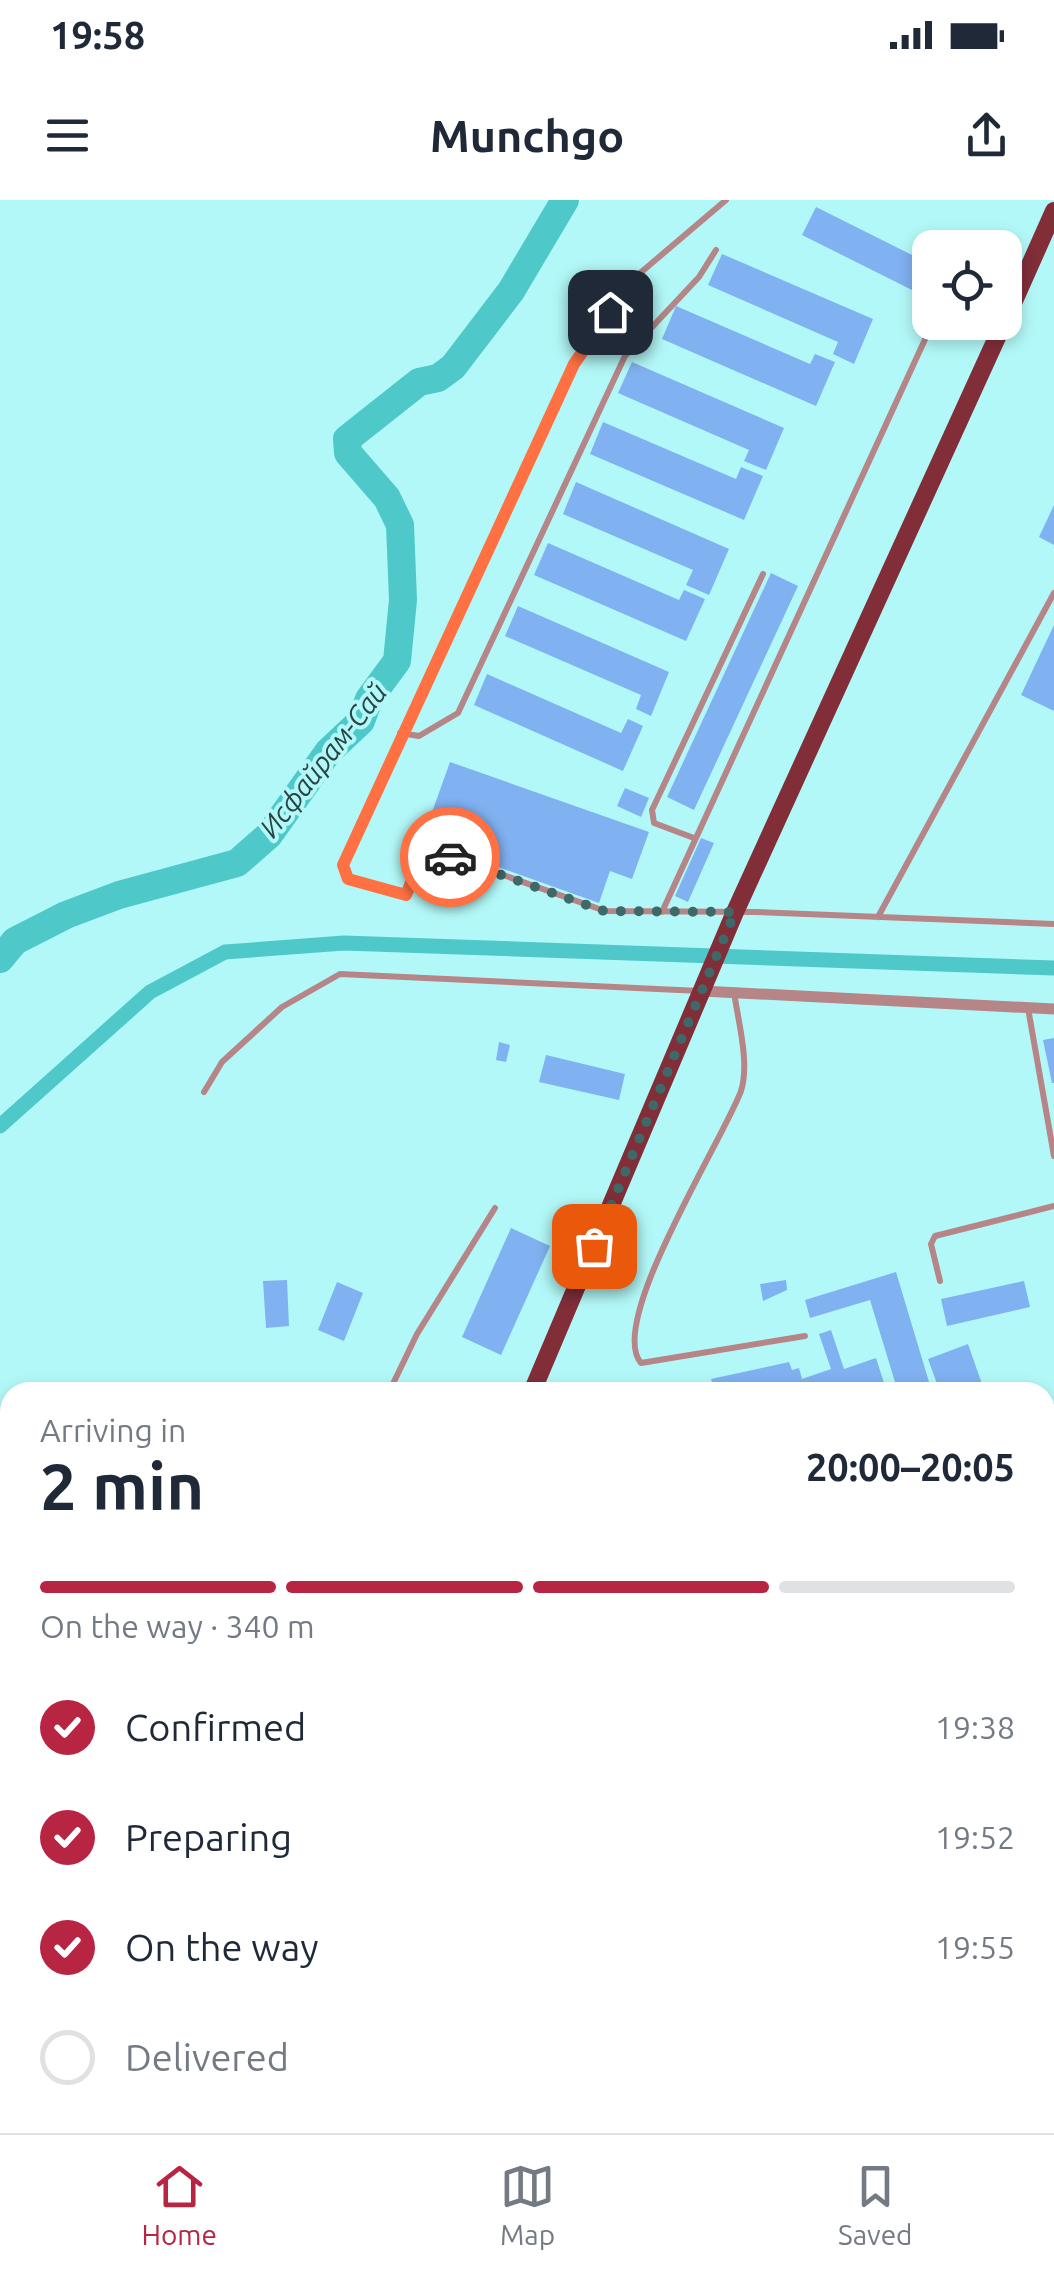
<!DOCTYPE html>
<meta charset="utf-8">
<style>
body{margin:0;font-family:Ubuntu,sans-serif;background:#f2f2f3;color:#1f2937;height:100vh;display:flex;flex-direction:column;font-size:38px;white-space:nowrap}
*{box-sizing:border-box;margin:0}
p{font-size:32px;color:#747a83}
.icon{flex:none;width:55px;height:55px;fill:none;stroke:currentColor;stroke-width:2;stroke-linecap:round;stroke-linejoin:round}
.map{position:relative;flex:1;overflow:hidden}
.drawer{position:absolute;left:0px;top:1182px;width:1055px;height:752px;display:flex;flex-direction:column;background:#fff;border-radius:30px 30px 0 0;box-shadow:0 5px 15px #0003}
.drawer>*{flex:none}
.fabs{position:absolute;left:912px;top:30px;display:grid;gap:20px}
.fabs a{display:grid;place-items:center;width:110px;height:110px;border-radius:20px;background:#fff;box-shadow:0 5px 15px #0003;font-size:50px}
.pin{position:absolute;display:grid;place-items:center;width:85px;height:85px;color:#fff;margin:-42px;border-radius:20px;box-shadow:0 5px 15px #0006}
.courier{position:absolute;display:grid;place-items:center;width:100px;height:100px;margin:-50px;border:8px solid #ff7043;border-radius:50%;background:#fff;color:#222;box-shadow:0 2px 12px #0007}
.head em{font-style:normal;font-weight:600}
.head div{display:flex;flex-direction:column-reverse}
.head{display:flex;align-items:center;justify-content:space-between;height:170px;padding:0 40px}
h1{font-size:65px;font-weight:600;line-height:75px}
.bar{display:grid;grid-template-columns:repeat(4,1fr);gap:15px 10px;align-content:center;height:120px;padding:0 40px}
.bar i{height:12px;border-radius:8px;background:#e0e1e3}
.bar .on{background:#b72543}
.bar p{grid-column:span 4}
ol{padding:0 40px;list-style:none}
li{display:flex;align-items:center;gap:30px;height:110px}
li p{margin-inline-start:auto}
li .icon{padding:10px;border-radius:50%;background:#b72543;color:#fff;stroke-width:4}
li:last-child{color:#747a83}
li i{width:55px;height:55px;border:5px solid #e0e1e3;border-radius:50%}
.status{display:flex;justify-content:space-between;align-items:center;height:70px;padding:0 50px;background:#fff;direction:ltr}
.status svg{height:28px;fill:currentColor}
header{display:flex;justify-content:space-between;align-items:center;height:130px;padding:0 40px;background:#fff;font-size:45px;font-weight:600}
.menu{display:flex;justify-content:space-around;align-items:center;height:140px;border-top:2px solid #e0e1e3;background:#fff;font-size:28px;color:#747a83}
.menu a{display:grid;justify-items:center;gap:5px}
.menu .on{color:#b72543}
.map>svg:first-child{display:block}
</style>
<div class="status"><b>19:58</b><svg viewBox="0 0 49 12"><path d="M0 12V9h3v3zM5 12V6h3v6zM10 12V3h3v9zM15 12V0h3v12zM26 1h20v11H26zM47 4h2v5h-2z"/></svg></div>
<header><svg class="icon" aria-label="menu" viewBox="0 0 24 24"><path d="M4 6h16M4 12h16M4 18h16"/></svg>Munchgo<svg class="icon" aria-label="share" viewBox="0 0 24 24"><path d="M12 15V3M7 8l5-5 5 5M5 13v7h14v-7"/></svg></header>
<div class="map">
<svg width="1054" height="1933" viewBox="0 0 1054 1933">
<rect width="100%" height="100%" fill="#b3f8f8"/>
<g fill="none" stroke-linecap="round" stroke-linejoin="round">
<path stroke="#4fc8c9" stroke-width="15" d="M0 926 150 792 225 752 344 743 1054 768"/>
<path stroke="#4fc8c9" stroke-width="28" d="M0 759 15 741 66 715 119 695 237 663 269 635 328 552 361 521 369 499 397 461 403 400 400 325 387 298 348 253 347 239 419 182 438 178 453 167 511 91 565 0"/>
</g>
<path fill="#80b1f1" d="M816 7 930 64 920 94 802 35Z
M722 54 873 119 854 164 833 154 838 142 708 85Z
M676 106 810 164 815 154 835 162 816 206 662 139Z
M632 162 784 228 766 270 744 261 749 250 618 193Z
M603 222 736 279 741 267 763 276 744 320 590 254Z
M576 282 729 349 709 395 686 385 693 370 563 314Z
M1054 305V345L1039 337Z
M548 343 679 400 684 390 705 399 686 441 534 375Z
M771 373 798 386 694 610 667 597Z
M518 406 669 472 651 516 636 509 641 495 505 436Z
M1054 425V511L1021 495Z
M487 474 621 533 628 519 643 526 623 571 474 505Z
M450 562 649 632 632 679 610 671 599 703 422 640Z
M625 588 649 598 641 617 617 606Z
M701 638 714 643 688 702 675 696Z
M1054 838V883H1052L1043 840Z
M499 842 510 845 506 862 496 860Z
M546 855 625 874 619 900 539 882Z
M511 1028 550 1046 501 1155 462 1137Z
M896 1072 932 1192H898L870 1100 810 1118 805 1100Z
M287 1080 289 1126 266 1128 263 1081Z
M786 1080 787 1090 763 1101 760 1084Z
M1024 1081 1030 1107 947 1126 941 1099Z
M337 1082 363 1093 344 1141 318 1130Z
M831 1130 844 1169 876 1158 887 1192H839L836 1186 786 1192 783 1183 715 1192 711 1179 789 1162 792 1170 799 1168 802 1179 831 1169 819 1134Z
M968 1144 982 1184 958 1192H940L928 1159Z
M10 1445V1506L0 1500V1461Z
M84 1925H120L137 1933H81Z"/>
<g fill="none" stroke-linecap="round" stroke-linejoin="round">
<path stroke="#b58587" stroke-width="6" d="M726 0 639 74 574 164 343 665 348 679 405 695 421 658 438 652 605 711 755 712 1054 724
M968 48 973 38
M400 533 419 536 458 513 625 156 699 77 716 50
M694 638 654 623 652 610 763 374
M662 712 933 122
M878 717 1054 393
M734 792C738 821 750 863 741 891 723 940 606 1123 641 1163L805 1136
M1028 808 1054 956
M204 892 222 862 282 807 340 774 700 791
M940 1081 931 1044 935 1036 1054 1006
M389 1192 417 1134 495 1008
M1045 1210 1054 1206
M0 1255 10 1239
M1045 1501 1054 1497"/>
<path stroke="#b58587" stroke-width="11" d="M702 791 1054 809"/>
<path stroke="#812e39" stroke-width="18" d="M1005 121 1054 11
M532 1192 735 712 1004 122
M219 1933 222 1925"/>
</g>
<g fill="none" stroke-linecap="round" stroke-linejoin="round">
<path stroke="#3f6969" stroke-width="10" stroke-dasharray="0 18" d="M450 657 604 711 735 712 594 1046"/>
<path stroke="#ff7043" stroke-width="12" d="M450 657 438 652 421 658 406 695 348 679 343 665 574 164 610 112"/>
</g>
<g text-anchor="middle" stroke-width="8" stroke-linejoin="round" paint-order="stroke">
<g font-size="28" font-style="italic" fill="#294444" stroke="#b3f8f8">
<text transform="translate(323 560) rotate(-52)" y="10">Исфайрам-Сай</text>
</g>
</g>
</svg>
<div class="fabs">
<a><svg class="icon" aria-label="locate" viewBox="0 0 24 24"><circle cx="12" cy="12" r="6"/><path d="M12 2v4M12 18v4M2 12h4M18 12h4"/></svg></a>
</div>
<div class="pin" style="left:594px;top:1046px;background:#ea580c"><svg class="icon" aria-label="bag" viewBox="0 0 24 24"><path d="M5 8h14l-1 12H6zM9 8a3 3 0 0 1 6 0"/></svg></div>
<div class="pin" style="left:610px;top:112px;background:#1f2937"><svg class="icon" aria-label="home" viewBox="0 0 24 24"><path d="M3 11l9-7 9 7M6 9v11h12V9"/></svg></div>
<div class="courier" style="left:450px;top:657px"><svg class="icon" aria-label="car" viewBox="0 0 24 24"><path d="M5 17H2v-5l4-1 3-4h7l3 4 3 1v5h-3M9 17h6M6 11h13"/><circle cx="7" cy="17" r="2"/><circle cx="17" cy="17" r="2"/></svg></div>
<section class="drawer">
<div class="head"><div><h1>2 min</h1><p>Arriving in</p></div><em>20:00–20:05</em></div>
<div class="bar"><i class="on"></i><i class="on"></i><i class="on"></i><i></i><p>On the way · 340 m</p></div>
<ol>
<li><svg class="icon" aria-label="check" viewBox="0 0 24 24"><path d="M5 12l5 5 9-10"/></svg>Confirmed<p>19:38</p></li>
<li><svg class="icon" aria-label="check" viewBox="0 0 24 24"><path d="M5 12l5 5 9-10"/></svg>Preparing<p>19:52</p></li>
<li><svg class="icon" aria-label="check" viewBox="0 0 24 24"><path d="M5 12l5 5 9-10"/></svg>On the way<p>19:55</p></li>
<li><i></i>Delivered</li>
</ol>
</section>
</div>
<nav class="menu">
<a class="on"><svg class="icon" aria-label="home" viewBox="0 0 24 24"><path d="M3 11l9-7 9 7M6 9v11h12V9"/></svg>Home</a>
<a><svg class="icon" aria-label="map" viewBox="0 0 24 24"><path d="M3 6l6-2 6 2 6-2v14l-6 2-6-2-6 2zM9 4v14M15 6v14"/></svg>Map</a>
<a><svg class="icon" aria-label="saved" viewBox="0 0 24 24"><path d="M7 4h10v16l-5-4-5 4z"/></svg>Saved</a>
</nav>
